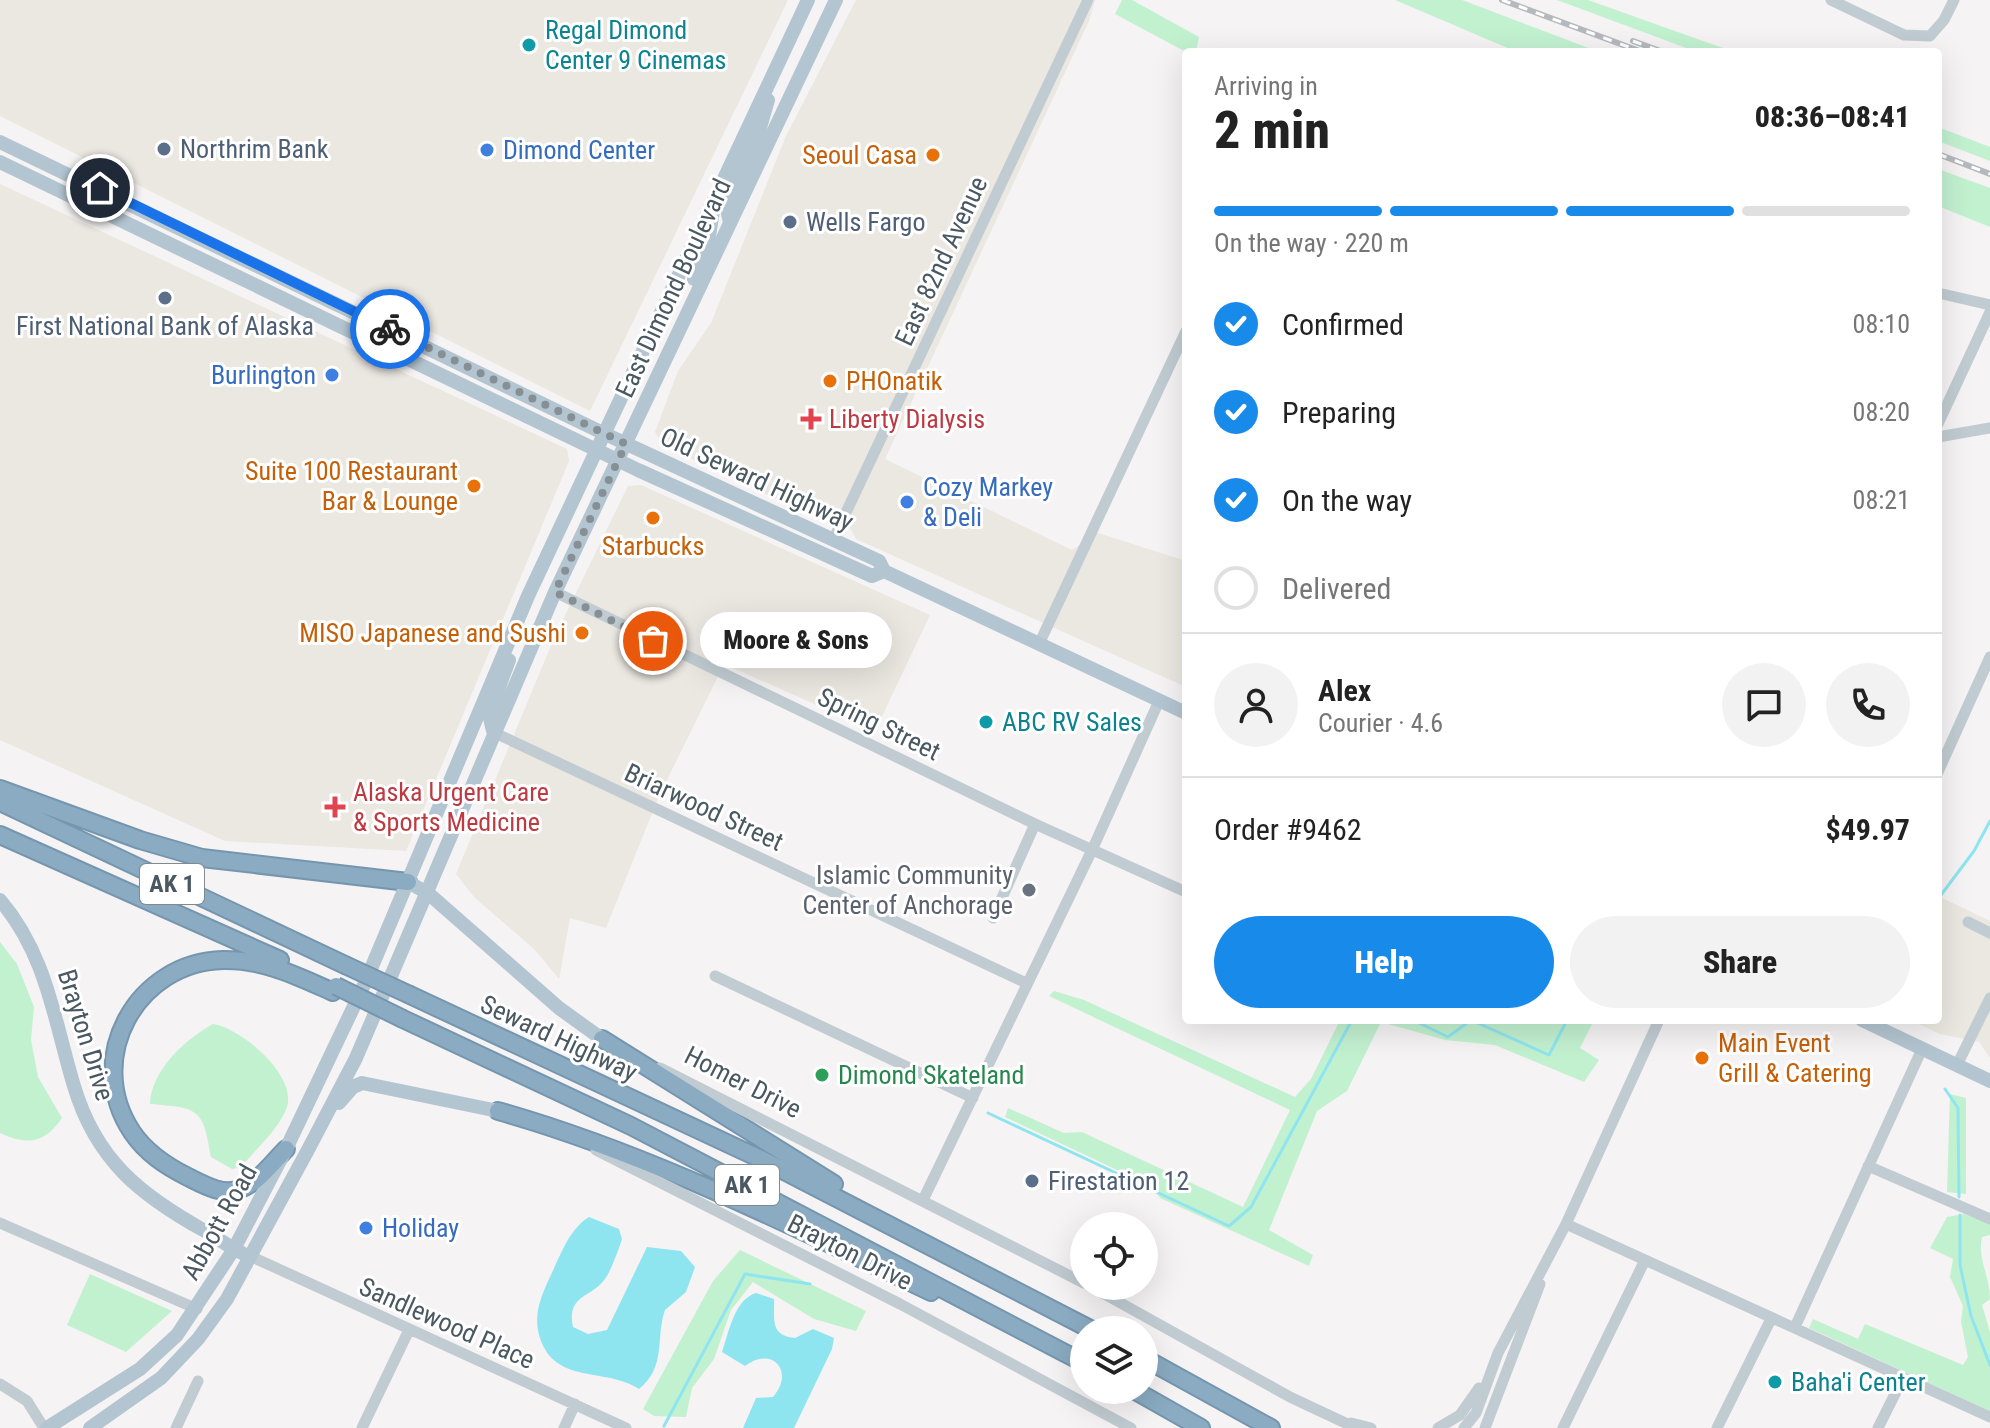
<!DOCTYPE html>
<meta charset="utf-8">
<style>
body{margin:0;font-family:"Roboto Condensed",sans-serif;background:#f2f2f2;color:#222;height:100vh;display:flex;flex-direction:column;font-size:30px;white-space:nowrap}
*{box-sizing:border-box;margin:0}
p{font-size:26px;color:#767676}
.icon{flex:none;width:44px;height:44px;fill:none;stroke:currentColor;stroke-width:2;stroke-linecap:round;stroke-linejoin:round}
.map{position:relative;flex:1;overflow:hidden}
.details{position:absolute;left:1182px;top:48px;width:760px;height:976px;display:flex;flex-direction:column;background:#fff;border-radius:8px;box-shadow:0 8px 32px #0002}
.details>*{flex:none}
.tools{position:absolute;left:1070px;top:1212px;display:grid;gap:16px}
.tools a{display:grid;place-items:center;width:88px;height:88px;border-radius:50%;background:#fff;box-shadow:0 8px 32px #0002;font-size:40px}
.pin{position:absolute;display:grid;place-items:center;width:68px;height:68px;color:#fff;margin:-34px;border:4px solid #fff;border-radius:50%;box-shadow:0 2px 8px #0007}
.courier{position:absolute;display:grid;place-items:center;width:80px;height:80px;margin:-40px;border:6px solid #1a73e8;border-radius:50%;background:#fff;color:#222;box-shadow:0 2px 10px #0007}
.bubble{position:absolute;height:56px;border-radius:28px;background:#fff;box-shadow:0 8px 32px #0002;font-size:26px;font-weight:800;line-height:56px;text-align:center}
.summary em{font-style:normal;font-weight:800}
.summary div{display:flex;flex-direction:column-reverse}
.summary{display:flex;align-items:center;justify-content:space-between;height:136px;padding:0 32px}
h1{font-size:52px;font-weight:800;line-height:60px}
.bar{display:grid;grid-template-columns:repeat(4,1fr);gap:12px 8px;align-content:center;height:96px;padding:0 32px}
.bar i{height:10px;border-radius:6px;background:#e0e0e0}
.bar .current{background:#188aea}
.bar p{grid-column:span 4}
.line{display:flex;align-items:center;gap:20px;padding:0 32px;border-top:2px solid #e0e0e0}
.line div{flex:1}
.round{display:grid;place-items:center;flex:none;width:84px;height:84px;border-radius:42px;background:#f2f2f2}
ol{padding:0 32px;list-style:none}
li{display:flex;align-items:center;gap:24px;height:88px}
li p{margin-inline-start:auto}
li .icon{padding:8px;border-radius:50%;background:#188aea;color:#fff;stroke-width:4}
li:last-child{color:#767676}
li i{width:44px;height:44px;border:4px solid #e0e0e0;border-radius:50%}
.primary-button{display:flex;gap:16px;margin-top:auto;padding:16px 32px}
.primary-button a{flex:1;height:92px;border-radius:48px;background:#188aea;color:#fff;font-size:32px;font-weight:800;line-height:92px;text-align:center}
.primary-button a+a{background:#f2f2f2;color:#222}
.map>svg:first-child{display:block}
</style>
<div class="map">
<svg width="1990" height="1428" viewBox="0 0 1990 1428">
<rect width="100%" height="100%" fill="#f5f3f3"/>
<path fill="#ebe7e1" d="M0 0H788L590 411 0 116Z
M856 0H1095L1089 21 885 459 1072 550 1098 533 1186 561V687L856 539 850 528 852 522 834 515 820 520 663 445 655 432 678 371 711 323 786 136Z
M0 184 567 449 569 461 406 851 225 841 0 740Z
M641 485 930 615 875 731 724 664 659 796 606 928 570 918 559 979 535 950 475 898 456 874 555 636 628 486Z
M1938 896 1990 921V1058L1979 1042 1940 1034 1910 1020H1938Z"/>
<path fill="#c2f1d0" d="M1122 0H1132L1199 37 1196 52H1186L1115 14Z
M1395 0H1462L1599 52H1517Z
M1557 0H1588L1734 52H1697Z
M1938 127 1990 147V161L1938 141Z
M1938 169 1990 188V227L1938 206Z
M0 942 17 964 34 1007 31 1040 38 1077 62 1118C45 1143 28 1146 0 1133Z
M1054 991 1084 1000 1295 1097 1311 1079 1340 1020H1594L1580 1048 1599 1060 1584 1082 1495 1045 1445 1040 1381 1022 1347 1091 1317 1111 1269 1230 1313 1255 1309 1266 1160 1198 1151 1186 1005 1117 1008 1108 1064 1133 1082 1132 1243 1207 1290 1110 1049 996Z
M213 1024C241 1028 297 1075 287 1107 280 1128 255 1150 241 1167L232 1169 211 1157C203 1108 199 1108 150 1104 151 1071 185 1039 213 1024Z
M1950 1094 1966 1098V1194L1947 1192Z
M1964 1214 1990 1224V1235L1982 1237C1977 1258 1990 1277 1990 1299L1982 1305 1990 1332V1411L1809 1328 1813 1319 1858 1339 1865 1324 1963 1365 1968 1357 1961 1322 1963 1306 1950 1277 1953 1259 1930 1248 1947 1217Z
M740 1250 866 1311 856 1331 814 1319 753 1282 731 1310 714 1359 692 1388 686 1417 654 1416 643 1409 713 1281Z
M90 1274 172 1311 126 1352 67 1325Z"/>
<path fill="#8fe5ef" d="M589 1217 619 1229 622 1239C618 1251 613 1265 607 1276 593 1299 566 1293 573 1327L588 1334 607 1330 647 1247 681 1251 695 1267 686 1292 665 1310C655 1339 667 1366 639 1389 606 1367 555 1385 540 1338 533 1316 540 1299 549 1279 560 1257 568 1230 589 1217Z
M756 1293 774 1299C775 1319 769 1335 795 1338L813 1329 834 1338 832 1349 794 1428H743L756 1398 773 1397C795 1372 773 1345 745 1366L722 1352C729 1332 734 1300 756 1293Z"/>
<g fill="none" stroke-linecap="round" stroke-linejoin="round">
<path stroke="#8fe5ef" stroke-width="3" d="M1938 899 1974 851 1990 821
M1938 915V919
M1413 1020 1448 1037 1471 1020 1549 1055 1567 1020
M1945 1089 1958 1108 1959 1197
M988 1113 1229 1226 1251 1207 1352 1020
M1960 1215V1265L1971 1316 1990 1365
M664 1426 745 1274 810 1284"/>
<g stroke="#7596ae" stroke-width="20">
<path id="highway" d="M0 789 140 840 202 858 408 882
M0 802 345 965
M0 835 280 960
M410 995 763 1160 1092 1330
M403 1019 631 1126 1084 1363
M602 1039 834 1184
M498 1111C650 1154 789 1225 931 1292
M286 1149C273 1162 258 1183 240 1189 223 1196 204 1185 188 1177 166 1166 146 1153 132 1132 83 1058 137 962 223 960 263 959 297 976 333 992
M1144 1358 1271 1428
M1134 1390 1201 1428"/>
</g>
<path stroke="#c1ccd2" stroke-width="11" d="M1831 0 1904 35 1930 36 1944 20 1954 0
M1938 293 1990 305
M1938 424 1990 312
M1938 437 1990 428
M833 540 1088 0
M555 592 1035 824 1186 892
M1039 644 1186 331
M493 732 1026 983
M1938 772 1990 657
M993 918 1035 824
M1968 922 1990 933
M715 976 973 1098
M1957 1065 1990 998
M660 1068 1084 1283
M596 1150 900 1304 1131 1428
M1868 1166 1990 1219
M923 1200 1093 848 1159 701
M0 1223 197 1309
M1566 1224 1990 1417
M250 1256 626 1428
M1090 1286 1290 1397 1356 1428
M1795 1327 1922 1049
M0 1384 27 1401 44 1428
M1351 1423 1371 1428
M176 1428 198 1381
M362 1428 409 1330
M564 1428 575 1404
M1438 1428 1460 1415 1479 1388
M1464 1428 1476 1413 1498 1353 1566 1224 1659 1020
M1485 1428 1540 1284
M1563 1428 1645 1260
M1717 1428 1771 1319
M1878 1428 1903 1378"/>
<path stroke="#b3c5d1" stroke-width="14" d="M0 142 603 433 879 561 884 571 1186 713
M0 162 638 470 872 576 884 571
M730 223 726 204 759 131 768 100
M694 279 708 242 713 211
M493 731 489 714 509 660
M408 882 429 894 559 1008 602 1039
M0 900C47 955 54 1020 74 1086 96 1160 140 1195 205 1231 218 1238 229 1247 242 1253
M1862 1020 1990 1081
M339 1103 353 1087 362 1083 498 1111
M47 1428 140 1369 177 1335 234 1249 286 1149 365 983 528 596 808 0
M90 1428 161 1378 198 1339 227 1299 309 1148 356 1058 555 592 836 0"/>
<use href="#highway" stroke="#8aabc2" stroke-width="16"/>
<g stroke="#b5b9bd" stroke-width="6">
<path id="rail" d="M1502 0 1642 52
M1633 41 1663 52
M1938 154 1990 174"/>
</g>
<use href="#rail" stroke="#fff" stroke-width="3" stroke-dasharray="9" stroke-linecap="butt"/>
<g stroke="#7596ae" stroke-width="20" stroke-linecap="butt">
<path id="highway-bridge" d="M345 965 410 995
M336 986 403 1019"/>
</g>
<use href="#highway-bridge" stroke="#8aabc2" stroke-width="16"/>
</g>
<g fill="none" stroke-linecap="round" stroke-linejoin="round">
<path stroke="#868f94" stroke-width="8" stroke-dasharray="0 14.4" d="M390 329 626 444 555 592 653 641"/>
<path stroke="#1a73e8" stroke-width="10" d="M100 188 390 329"/>
</g>
<g fill="#0f9aa8" stroke="#fff" stroke-width="3">
<circle cx="529" cy="45" r="8"/>
<circle cx="986" cy="722" r="8"/>
<circle cx="1775" cy="1382" r="8"/>
</g>
<g fill="#5c6f8a" stroke="#fff" stroke-width="3">
<circle cx="164" cy="149" r="8"/>
<circle cx="790" cy="222" r="8"/>
<circle cx="165" cy="298" r="8"/>
<circle cx="1032" cy="1181" r="8"/>
</g>
<g fill="#3f7fe0" stroke="#fff" stroke-width="3">
<circle cx="487" cy="150" r="8"/>
<circle cx="332" cy="375" r="8"/>
<circle cx="907" cy="502" r="8"/>
<circle cx="366" cy="1228" r="8"/>
</g>
<g fill="#e8710a" stroke="#fff" stroke-width="3">
<circle cx="933" cy="155" r="8"/>
<circle cx="830" cy="381" r="8"/>
<circle cx="474" cy="486" r="8"/>
<circle cx="653" cy="518" r="8"/>
<circle cx="582" cy="633" r="8"/>
<circle cx="1702" cy="1058" r="8"/>
</g>
<g fill="#e0444e" stroke="#fff" stroke-width="3">
<path d="M807 407h8v8h8v8h-8v8h-8v-8h-8v-8h8z"/>
<path d="M331 795h8v8h8v8h-8v8h-8v-8h-8v-8h8z"/>
</g>
<circle fill="#6b7280" stroke="#fff" stroke-width="3" cx="1029" cy="890" r="8"/>
<circle fill="#2e9e5b" stroke="#fff" stroke-width="3" cx="822" cy="1075" r="8"/>
<g text-anchor="middle" stroke-width="6" stroke-linejoin="round" paint-order="stroke">
<g fill="#fff" stroke="#808b90" stroke-width="2">
<rect x="140" y="864" width="64" height="40" rx="6"/>
<rect x="715" y="1165" width="64" height="40" rx="6"/>
</g>
<g font-size="24" font-weight="bold" fill="#4a5961">
<text x="172" y="892">AK 1</text>
<text x="747" y="1193">AK 1</text>
</g>
<g font-size="26" fill="#0d838f" stroke="#fff" text-anchor="start">
<text x="545" y="39">Regal Dimond<tspan x="545" dy="30">Center 9 Cinemas</tspan></text>
<text x="1002" y="731">ABC RV Sales</text>
<text x="1791" y="1391">Baha'i Center</text>
</g>
<g font-size="26" fill="#4e5e75" stroke="#fff" text-anchor="start">
<text x="180" y="158">Northrim Bank</text>
<text x="806" y="231">Wells Fargo</text>
<text x="165" y="335" text-anchor="middle">First National Bank of Alaska</text>
<text x="1048" y="1190">Firestation 12</text>
</g>
<g font-size="26" fill="#366cbe" stroke="#fff" text-anchor="start">
<text x="503" y="159">Dimond Center</text>
<text x="316" y="384" text-anchor="end">Burlington</text>
<text x="923" y="496">Cozy Markey<tspan x="923" dy="30">&amp; Deli</tspan></text>
<text x="382" y="1237">Holiday</text>
</g>
<g font-size="26" fill="#c56008" stroke="#fff" text-anchor="end">
<text x="917" y="164">Seoul Casa</text>
<text x="846" y="390" text-anchor="start">PHOnatik</text>
<text x="458" y="480">Suite 100 Restaurant<tspan x="458" dy="30">Bar &amp; Lounge</tspan></text>
<text x="653" y="555" text-anchor="middle">Starbucks</text>
<text x="566" y="642">MISO Japanese and Sushi</text>
<text x="1718" y="1052" text-anchor="start">Main Event<tspan x="1718" dy="30">Grill &amp; Catering</tspan></text>
</g>
<g font-size="26" fill="#4a5961" stroke="#fff">
<text transform="translate(941 261) rotate(-65)" y="9">East 82nd Avenue</text>
<text transform="translate(673 288) rotate(-65)" y="9">East Dimond Boulevard</text>
<text transform="translate(757 479) rotate(25)" y="9">Old Seward Highway</text>
<text transform="translate(879 724) rotate(26)" y="9">Spring Street</text>
<text transform="translate(704 807) rotate(25)" y="9">Briarwood Street</text>
<text transform="translate(86 1035) rotate(73)" y="9">Brayton Drive</text>
<text transform="translate(559 1038) rotate(25)" y="9">Seward Highway</text>
<text transform="translate(743 1082) rotate(27)" y="9">Homer Drive</text>
<text transform="translate(219 1222) rotate(-61)" y="9">Abbott Road</text>
<text transform="translate(850 1252) rotate(27)" y="9">Brayton Drive</text>
<text transform="translate(447 1323) rotate(24)" y="9">Sandlewood Place</text>
</g>
<g font-size="26" fill="#be3a42" stroke="#fff" text-anchor="start">
<text x="829" y="428">Liberty Dialysis</text>
<text x="353" y="801">Alaska Urgent Care<tspan x="353" dy="30">&amp; Sports Medicine</tspan></text>
</g>
<g font-size="26" fill="#5b616d" stroke="#fff" text-anchor="end">
<text x="1013" y="884">Islamic Community<tspan x="1013" dy="30">Center of Anchorage</tspan></text>
</g>
<g font-size="26" fill="#27864d" stroke="#fff" text-anchor="start">
<text x="838" y="1084">Dimond Skateland</text>
</g>
</g>
</svg>
<div class="tools">
<a><svg class="icon" aria-label="locate" viewBox="0 0 24 24"><circle cx="12" cy="12" r="6"/><path d="M12 2v4M12 18v4M2 12h4M18 12h4"/></svg></a>
<a><svg class="icon" aria-label="layers" viewBox="0 0 24 24"><path d="M12 4l9 5-9 5-9-5zM3 14l9 5 9-5"/></svg></a>
</div>
<div class="pin" style="left:653px;top:641px;background:#ea580c"><svg class="icon" aria-label="bag" viewBox="0 0 24 24"><path d="M5 8h14l-1 12H6zM9 8a3 3 0 0 1 6 0"/></svg></div>
<div class="pin" style="left:100px;top:188px;background:#1f2937"><svg class="icon" aria-label="home" viewBox="0 0 24 24"><path d="M3 11l9-7 9 7M6 9v11h12V9"/></svg></div>
<div class="courier" style="left:390px;top:329px"><svg class="icon" aria-label="bike" viewBox="0 0 24 24"><circle cx="6" cy="16" r="4"/><circle cx="18" cy="16" r="4"/><path d="M6 16l4-8h5l3 8M10 8l3 8H6M13 5h3"/></svg></div>
<div class="bubble" style="left:700px;top:612px;width:192px">Moore &amp; Sons</div>
<section class="details">
<div class="summary"><div><h1>2 min</h1><p>Arriving in</p></div><em>08:36–08:41</em></div>
<div class="bar"><i class="current"></i><i class="current"></i><i class="current"></i><i></i><p>On the way · 220 m</p></div>
<ol>
<li><svg class="icon" aria-label="check" viewBox="0 0 24 24"><path d="M5 12l5 5 9-10"/></svg>Confirmed<p>08:10</p></li>
<li><svg class="icon" aria-label="check" viewBox="0 0 24 24"><path d="M5 12l5 5 9-10"/></svg>Preparing<p>08:20</p></li>
<li><svg class="icon" aria-label="check" viewBox="0 0 24 24"><path d="M5 12l5 5 9-10"/></svg>On the way<p>08:21</p></li>
<li><i></i>Delivered</li>
</ol>
<div class="line" style="height:144px"><a class="round"><svg class="icon" aria-label="person" viewBox="0 0 24 24"><circle cx="12" cy="8" r="4"/><path d="M4 21q1-7 8-7t8 7"/></svg></a><div><b>Alex</b><p>Courier · 4.6</p></div><a class="round"><svg class="icon" aria-label="chat" viewBox="0 0 24 24"><path d="M4 5h16v11H9l-5 4z"/></svg></a><a class="round"><svg class="icon" aria-label="phone" viewBox="0 0 24 24"><path d="M5 4h4l2 5-3 2q2 4 5 5l2-3 5 2v4C11 20 4 13 5 4z"/></svg></a></div>
<div class="line" style="height:104px"><div>Order #9462</div><b>$49.97</b></div>
<div class="primary-button"><a>Help</a><a>Share</a></div>
</section>
</div>
